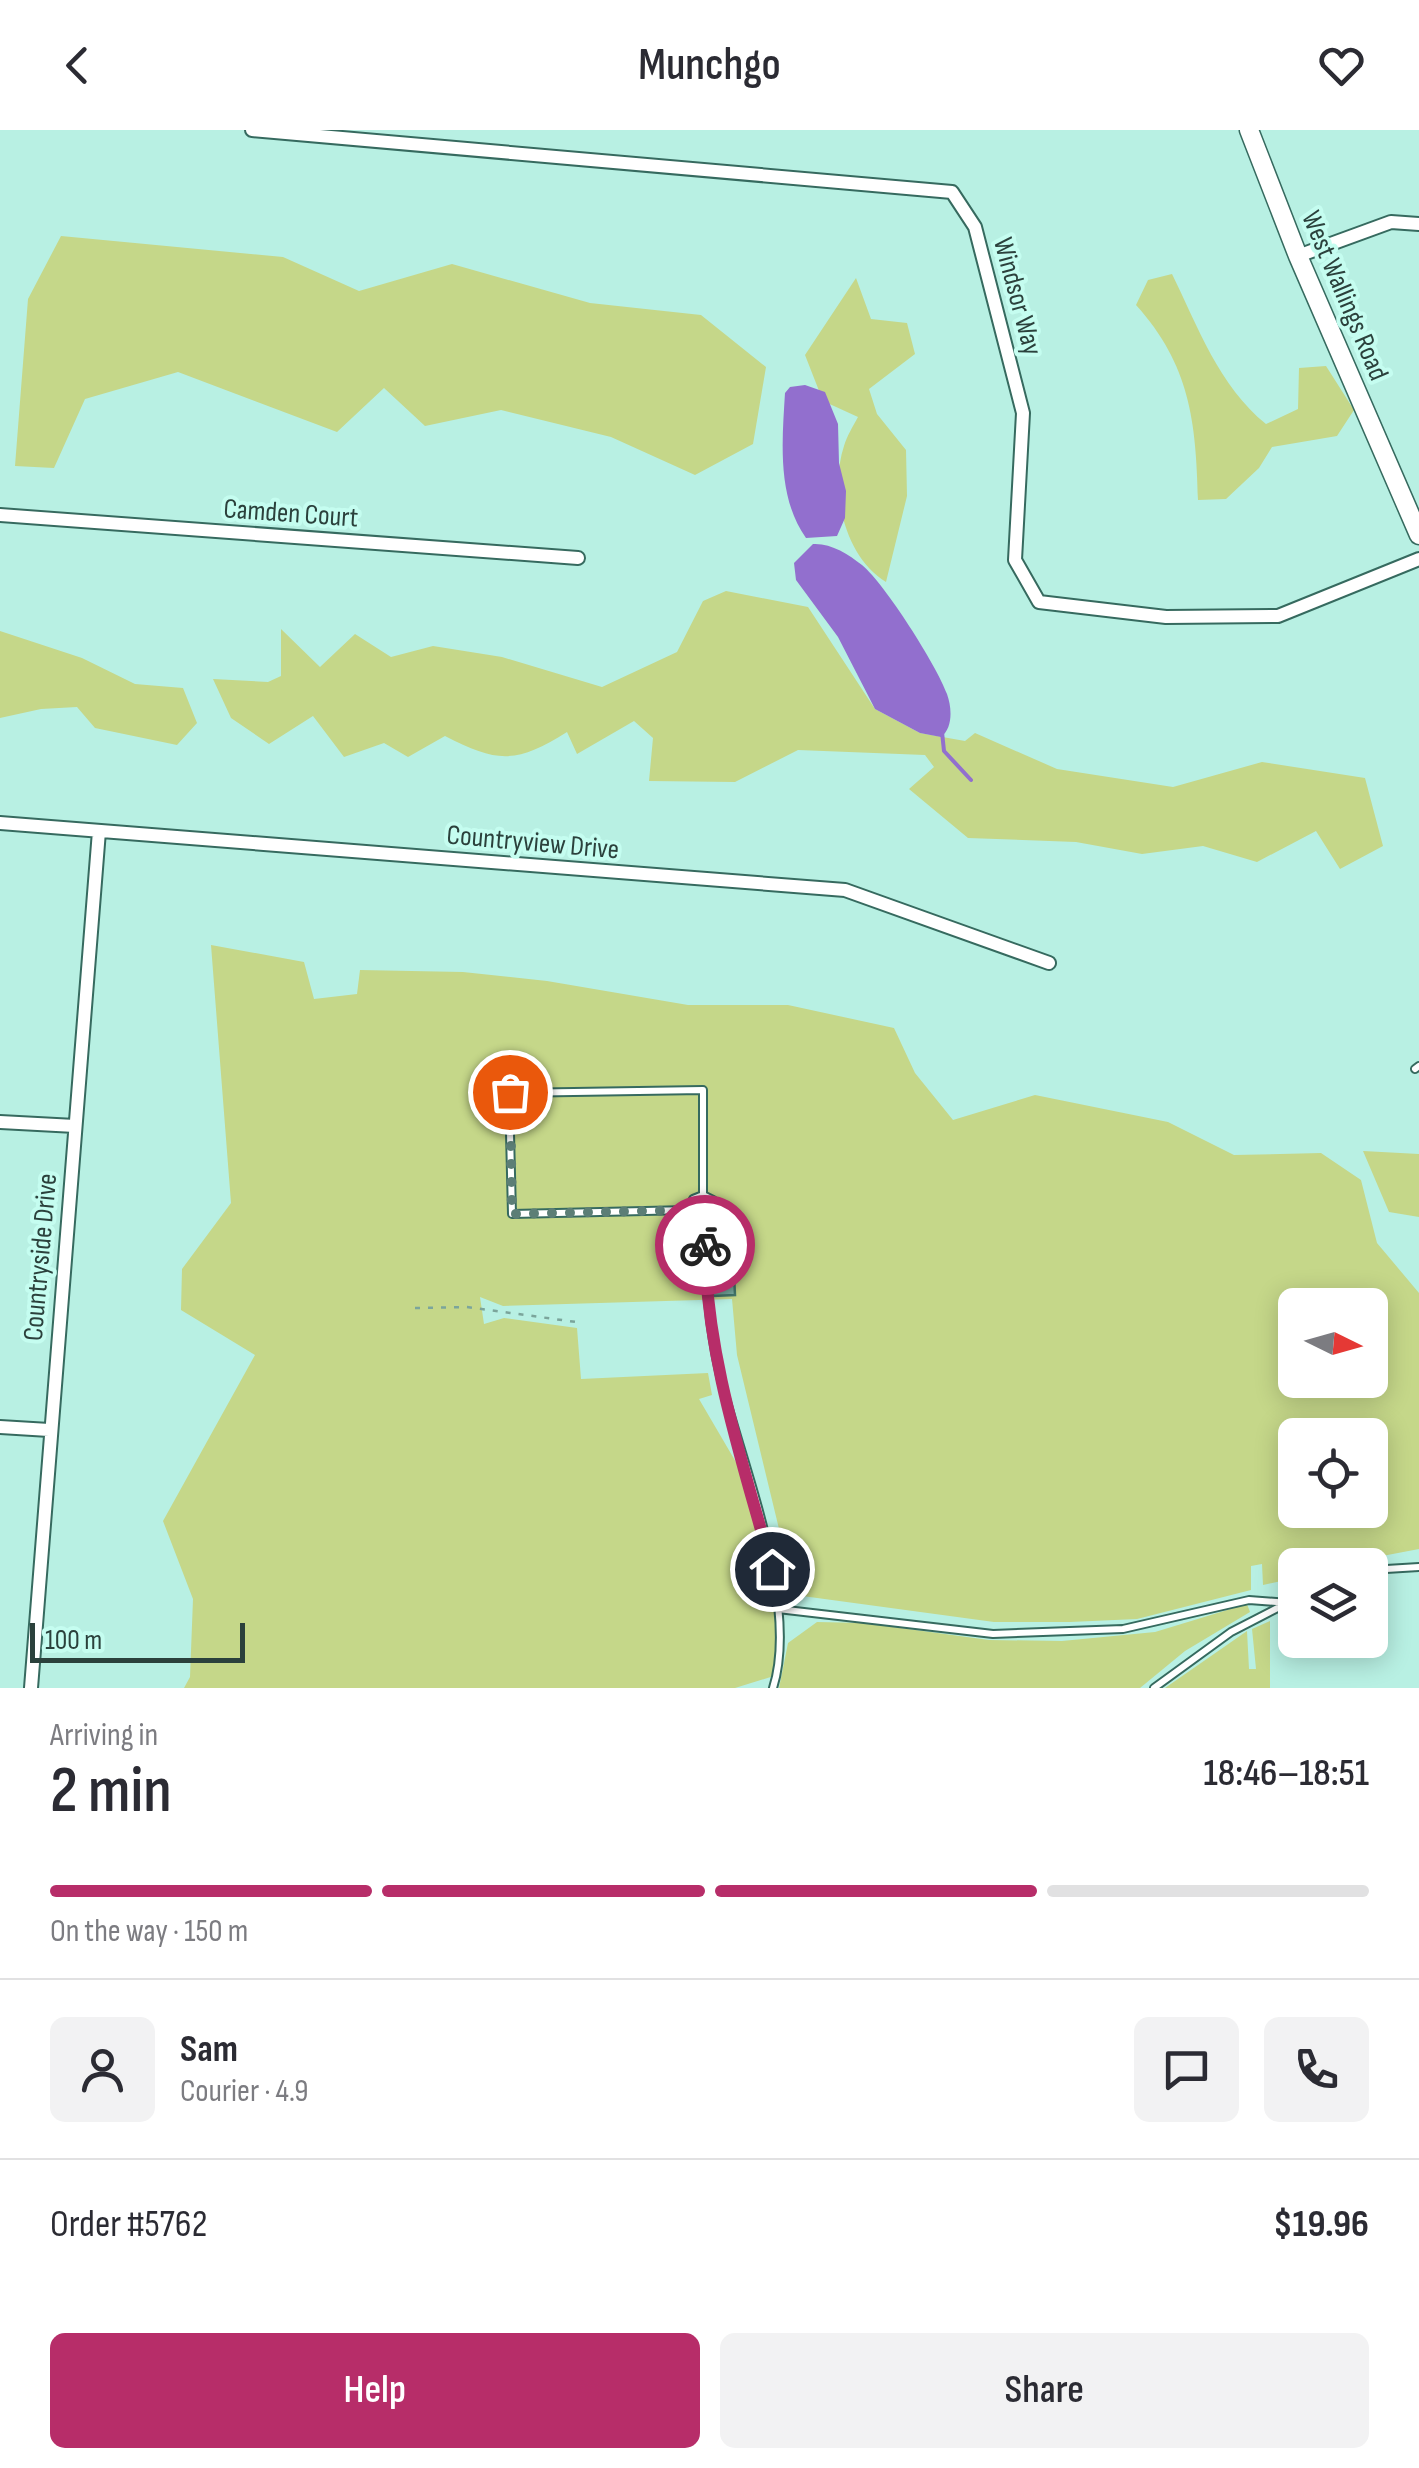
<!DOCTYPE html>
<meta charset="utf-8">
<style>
body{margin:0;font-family:"Sofia Sans Condensed",sans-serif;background:#f2f2f3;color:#2b2b33;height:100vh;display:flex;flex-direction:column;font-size:38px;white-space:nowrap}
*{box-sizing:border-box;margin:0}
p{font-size:32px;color:#7c7c81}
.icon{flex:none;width:55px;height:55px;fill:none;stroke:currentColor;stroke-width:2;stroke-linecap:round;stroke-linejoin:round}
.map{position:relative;height:1558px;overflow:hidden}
.details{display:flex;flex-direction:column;background:#fff;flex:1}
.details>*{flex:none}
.needle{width:65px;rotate:95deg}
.fabs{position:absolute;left:1278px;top:1158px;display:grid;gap:20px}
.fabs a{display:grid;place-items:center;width:110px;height:110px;border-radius:15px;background:#fff;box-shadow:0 5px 25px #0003;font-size:50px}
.scale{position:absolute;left:30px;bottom:25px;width:215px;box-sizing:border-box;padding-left:10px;border:5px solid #2b413c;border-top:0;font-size:28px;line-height:35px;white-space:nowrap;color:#2b413c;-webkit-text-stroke:8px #c5fdf0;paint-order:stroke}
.pin{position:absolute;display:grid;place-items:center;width:85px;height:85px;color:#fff;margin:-42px;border:5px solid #fff;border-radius:50%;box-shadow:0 2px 10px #0007}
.courier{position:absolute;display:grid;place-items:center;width:100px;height:100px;margin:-50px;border:8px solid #b72d69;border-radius:50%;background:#fff;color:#222;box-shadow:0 2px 12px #0007}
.head em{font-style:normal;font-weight:600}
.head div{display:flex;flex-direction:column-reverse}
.head{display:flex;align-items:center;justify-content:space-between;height:170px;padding:0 50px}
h1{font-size:65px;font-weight:600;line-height:75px}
.bar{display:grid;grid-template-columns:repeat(4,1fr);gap:15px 10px;align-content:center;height:120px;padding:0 50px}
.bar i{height:12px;border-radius:8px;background:#e1e1e2}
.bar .selected{background:#b72d69}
.bar p{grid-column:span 4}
.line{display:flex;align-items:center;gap:25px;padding:0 50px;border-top:2px solid #e1e1e2}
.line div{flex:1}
.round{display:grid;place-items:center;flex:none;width:105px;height:105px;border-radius:15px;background:#f2f2f3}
.action{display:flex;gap:20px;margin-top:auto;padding:20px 50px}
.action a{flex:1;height:115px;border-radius:15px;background:#b72d69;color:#fff;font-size:40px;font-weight:600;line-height:115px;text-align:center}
.action a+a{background:#f2f2f3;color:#2b2b33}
header{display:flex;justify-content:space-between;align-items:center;height:130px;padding:0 50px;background:#fff;font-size:45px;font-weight:600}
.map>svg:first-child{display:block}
</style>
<header><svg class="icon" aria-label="back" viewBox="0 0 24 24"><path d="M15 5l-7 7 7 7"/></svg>Munchgo<svg class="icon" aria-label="heart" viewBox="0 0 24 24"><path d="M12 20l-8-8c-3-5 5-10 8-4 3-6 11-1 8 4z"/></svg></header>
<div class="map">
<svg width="1419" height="1558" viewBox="0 0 1419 1558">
<rect width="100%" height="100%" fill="#b8f0e3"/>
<path fill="#c5d789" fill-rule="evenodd" d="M61 106 283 127 359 161 452 134 590 173 701 185 766 237 753 314 695 345 611 307 501 280 425 296 384 258 337 302 178 242 85 269 54 338 15 336 28 169Z
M1172 144C1198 197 1219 256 1266 294L1298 279 1299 238 1326 236 1354 280 1337 306 1272 317 1259 338 1226 369 1198 370C1196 291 1190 235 1136 175L1148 150Z
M856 148 871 189 907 193 915 224 869 259 877 284 906 320 907 366 886 452C845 427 829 361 844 316 847 306 853 296 858 287L823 271 805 225Z
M726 461 808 477 875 579 920 603 965 611 975 603 1057 639 1173 657 1262 632 1365 648 1383 716 1340 739 1316 701 1257 732 1203 716 1142 724 1076 712 968 708 909 659 934 637 925 625 798 620 735 652 649 651 653 608 634 591 577 624 567 602C517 633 499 634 445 606L408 627 384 613 344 627 313 586 269 614 231 588 213 549 268 552 281 546V499L320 537 355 504 391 527 433 516 502 527 602 557 677 522 703 471Z
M0 501 82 528 135 554 183 558 197 593 177 615 95 598 77 577 41 579 0 588Z
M211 815 304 832 314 869 357 864 360 840 463 842 547 851 688 875H788L894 898 915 943 953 990 1035 965 1168 992 1234 1025 1321 1023 1361 1050 1377 1113 1419 1163V1419L1335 1435H1295V1448L1263 1455 1262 1434 1251 1436V1460L1137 1489 1070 1492H994L795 1465 737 1225 732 1169 503 1176 480 1167 484 1194 504 1188 577 1198 581 1249 708 1243 712 1265 699 1269 740 1339 778 1479 777 1545 735 1558H184L190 1547 193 1469 163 1391 255 1225 181 1180 182 1139 231 1073ZM1295 1175H1370V1250H1295ZM1295 1305H1370V1380H1295Z
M1363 1021 1419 1024V1087L1389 1082Z
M1247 1474 1250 1482 1185 1521 1140 1558H779L788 1513 817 1492 864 1493 989 1510 1062 1511 1155 1502Z
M1270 1491V1558H1165L1247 1501 1249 1539H1256L1252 1499Z"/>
<path fill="#926fce" d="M805 255 825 262 838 294 839 333 846 361 845 388 837 406 806 408C777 367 782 312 785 263L790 257Z
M813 414C831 413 848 424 862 435 885 454 937 536 947 564 952 578 953 598 941 607L920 603 875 579 838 507 796 450 794 433Z"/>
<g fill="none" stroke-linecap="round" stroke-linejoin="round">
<path stroke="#926fce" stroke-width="4" d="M942 602 944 621 971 650"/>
</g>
<path fill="#7cb1a5" stroke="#45796e" stroke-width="2.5" d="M733 1123 735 1165 713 1166 711 1124Z"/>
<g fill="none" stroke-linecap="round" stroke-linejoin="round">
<g stroke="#366a5f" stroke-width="10">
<path id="lane" d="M1415 939 1419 936
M703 960V1065L693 1069 689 1080 512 1084 509 963Z
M703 1065 713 1070 717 1080 712 1090 704 1094
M689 1080 692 1089 704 1094C705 1146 708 1195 720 1246 741 1332 800 1473 773 1558
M1370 1440 1419 1437
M778 1479 993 1504 1123 1499 1249 1470 1289 1473
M1154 1558 1231 1502 1295 1469"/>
</g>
<g stroke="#366a5f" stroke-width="16">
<path id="street" d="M252 0 952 62 975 97 1023 283 1015 430 1039 472 1166 487 1278 486 1419 429
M1298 126 1391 92 1419 94
M0 385 578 428
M0 693 845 760 1049 833
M0 992 75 996
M0 1297 49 1300
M31 1558 99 701"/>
</g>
<g stroke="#366a5f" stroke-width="21">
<path id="secondary" d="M1249 0 1298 126 1419 405"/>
</g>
<path stroke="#7ba59b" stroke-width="2.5" stroke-dasharray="5 8" stroke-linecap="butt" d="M415 1178 467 1177 576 1192"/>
<use href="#lane" stroke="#fff" stroke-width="6"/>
<use href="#street" stroke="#fff" stroke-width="12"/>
<use href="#secondary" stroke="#fff" stroke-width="18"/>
</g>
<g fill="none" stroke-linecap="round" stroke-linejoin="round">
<path stroke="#5c7e76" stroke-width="10" stroke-dasharray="0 18" d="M510 962 512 1084 689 1080 692 1090 704 1094 705 1115"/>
<path stroke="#b72d69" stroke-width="12" d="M705 1115C706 1226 743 1333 772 1439"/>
</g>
<g text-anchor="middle" stroke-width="8" stroke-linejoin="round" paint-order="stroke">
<g font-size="28" fill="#2b413c" stroke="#c5fdf0">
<text transform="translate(1346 165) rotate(67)" y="10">West Wallings Road</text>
<text transform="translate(1019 166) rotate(75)" y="10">Windsor Way</text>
<text transform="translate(291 382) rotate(4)" y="10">Camden Court</text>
<text transform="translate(533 711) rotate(5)" y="10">Countryview Drive</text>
<text transform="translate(39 1127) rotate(-85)" y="10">Countryside Drive</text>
</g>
</g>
</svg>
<div class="fabs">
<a><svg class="needle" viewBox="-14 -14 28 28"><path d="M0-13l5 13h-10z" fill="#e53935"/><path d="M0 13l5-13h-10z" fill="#7c7c81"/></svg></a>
<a><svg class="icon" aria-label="locate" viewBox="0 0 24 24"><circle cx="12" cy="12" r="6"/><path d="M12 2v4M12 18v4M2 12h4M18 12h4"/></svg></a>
<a><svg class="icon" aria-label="layers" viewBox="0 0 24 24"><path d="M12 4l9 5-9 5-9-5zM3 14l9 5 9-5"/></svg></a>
</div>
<div class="scale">100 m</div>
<div class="pin" style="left:510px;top:962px;background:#ea580c"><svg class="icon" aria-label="bag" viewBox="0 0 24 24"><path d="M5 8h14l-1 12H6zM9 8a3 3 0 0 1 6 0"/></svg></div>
<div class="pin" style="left:772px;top:1439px;background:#1f2937"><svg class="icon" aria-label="home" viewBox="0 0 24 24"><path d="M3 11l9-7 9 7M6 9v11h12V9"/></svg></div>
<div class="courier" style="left:705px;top:1115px"><svg class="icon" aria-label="bike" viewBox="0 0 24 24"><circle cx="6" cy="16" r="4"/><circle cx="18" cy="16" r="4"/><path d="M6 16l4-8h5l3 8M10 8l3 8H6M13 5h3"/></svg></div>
</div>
<section class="details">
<div class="head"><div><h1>2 min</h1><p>Arriving in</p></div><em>18:46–18:51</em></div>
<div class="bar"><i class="selected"></i><i class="selected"></i><i class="selected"></i><i></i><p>On the way · 150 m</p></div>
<div class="line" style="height:180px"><a class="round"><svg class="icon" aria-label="person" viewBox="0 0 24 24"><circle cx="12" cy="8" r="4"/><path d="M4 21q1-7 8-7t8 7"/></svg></a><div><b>Sam</b><p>Courier · 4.9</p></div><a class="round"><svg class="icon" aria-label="chat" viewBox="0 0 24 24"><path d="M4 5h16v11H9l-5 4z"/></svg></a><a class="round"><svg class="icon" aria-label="phone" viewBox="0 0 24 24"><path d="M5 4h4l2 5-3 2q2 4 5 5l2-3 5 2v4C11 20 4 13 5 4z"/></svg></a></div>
<div class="line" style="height:130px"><div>Order #5762</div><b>$19.96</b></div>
<div class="action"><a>Help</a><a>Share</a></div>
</section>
